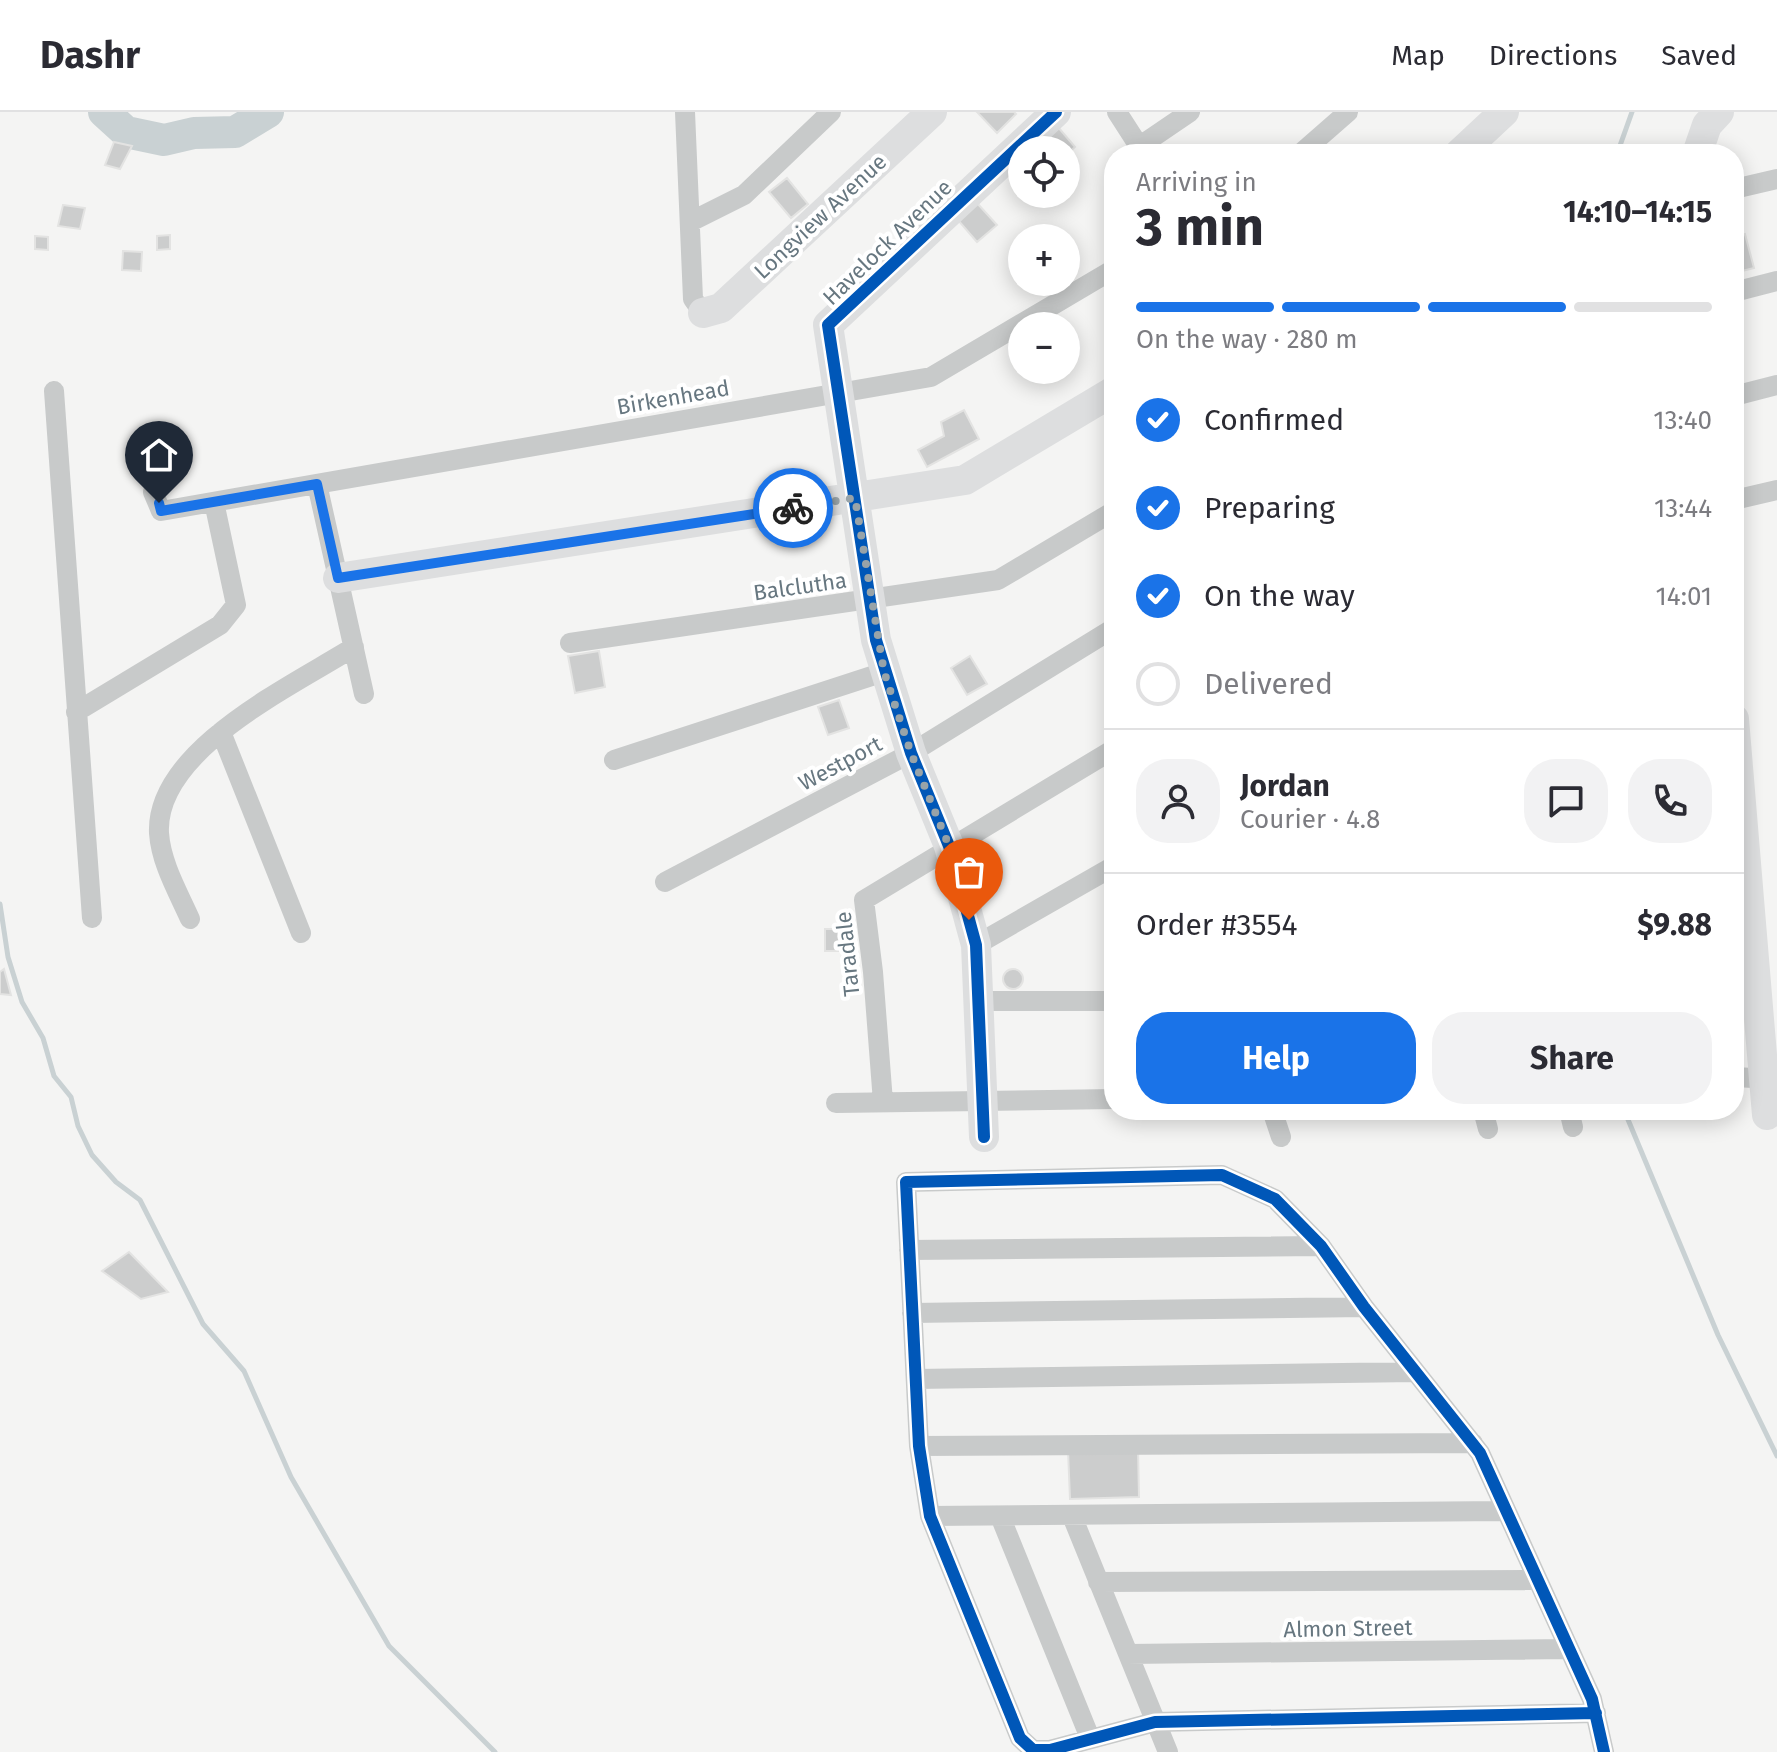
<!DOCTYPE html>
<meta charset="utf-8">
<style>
body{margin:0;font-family:"Fira Sans",sans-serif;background:#f2f2f3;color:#2b2b33;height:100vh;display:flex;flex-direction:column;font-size:30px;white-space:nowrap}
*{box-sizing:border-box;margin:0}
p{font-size:26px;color:#7c7c81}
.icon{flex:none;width:44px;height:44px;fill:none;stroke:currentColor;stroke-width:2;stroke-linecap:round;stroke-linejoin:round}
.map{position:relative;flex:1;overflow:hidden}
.sheet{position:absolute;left:1104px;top:32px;width:640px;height:976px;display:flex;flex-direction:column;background:#fff;border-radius:32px;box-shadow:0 4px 20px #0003}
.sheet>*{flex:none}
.controls{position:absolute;left:1008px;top:24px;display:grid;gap:16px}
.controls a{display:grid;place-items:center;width:72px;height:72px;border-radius:50%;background:#fff;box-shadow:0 4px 20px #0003;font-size:40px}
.pin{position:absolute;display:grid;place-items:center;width:68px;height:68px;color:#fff;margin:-82px -34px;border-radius:50% 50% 50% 0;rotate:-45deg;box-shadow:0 0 8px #0007}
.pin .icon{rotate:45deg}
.courier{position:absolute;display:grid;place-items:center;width:80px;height:80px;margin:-40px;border:6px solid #1a73e8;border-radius:50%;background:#fff;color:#222;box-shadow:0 2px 10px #0007}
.headline em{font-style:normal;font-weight:700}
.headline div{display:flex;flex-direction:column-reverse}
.headline{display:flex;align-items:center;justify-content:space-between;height:136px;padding:0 32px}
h1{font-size:52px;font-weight:700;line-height:60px}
.bar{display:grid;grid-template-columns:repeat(4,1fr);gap:12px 8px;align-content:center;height:96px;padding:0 32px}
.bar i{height:10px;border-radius:6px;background:#e1e1e2}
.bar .active{background:#1a73e8}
.bar p{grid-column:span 4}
.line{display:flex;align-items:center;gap:20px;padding:0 32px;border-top:2px solid #e1e1e2}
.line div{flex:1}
.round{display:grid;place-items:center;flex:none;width:84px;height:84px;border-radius:32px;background:#f2f2f3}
ol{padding:0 32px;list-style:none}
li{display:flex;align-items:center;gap:24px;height:88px}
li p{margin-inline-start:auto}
li .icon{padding:8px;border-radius:50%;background:#1a73e8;color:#fff;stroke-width:4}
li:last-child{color:#7c7c81}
li i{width:44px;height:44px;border:4px solid #e1e1e2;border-radius:50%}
.primary-button{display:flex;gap:16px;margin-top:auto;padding:16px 32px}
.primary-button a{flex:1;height:92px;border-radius:32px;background:#1a73e8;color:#fff;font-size:32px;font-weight:700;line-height:92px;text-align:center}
.primary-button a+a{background:#f2f2f3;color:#2b2b33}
header{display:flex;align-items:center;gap:48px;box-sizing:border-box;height:112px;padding:0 40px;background:#fff;border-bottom:2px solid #e1e1e2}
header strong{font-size:38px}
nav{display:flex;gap:44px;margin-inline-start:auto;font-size:28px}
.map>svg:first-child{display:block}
</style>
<header>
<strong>Dashr</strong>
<nav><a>Map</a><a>Directions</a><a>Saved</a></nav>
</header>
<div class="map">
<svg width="1777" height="1640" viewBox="0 0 1777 1640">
<rect width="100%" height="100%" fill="#f4f4f3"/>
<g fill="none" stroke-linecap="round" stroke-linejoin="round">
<path stroke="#c9d1d3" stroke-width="5" d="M1617 42 1632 0
M0 792 8 845 22 890 43 926 54 964 71 985 78 1014 92 1043 116 1070 140 1088 203 1212 244 1259 291 1365 389 1534 495 1640
M1624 998 1718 1223 1777 1344"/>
<path stroke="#c9d1d3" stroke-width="32" d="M104 0 126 20 164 28 194 21 235 20 268 0"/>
</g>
<path fill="#cccdcd" stroke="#e3e3e2" stroke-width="2" d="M977 0H1014L1016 2 997 21Z
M1058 15 1075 35 1066 43V38H1046L1039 30Z
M114 30 132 34 120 57 105 53Z
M787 66 808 92 791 106 769 80Z
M977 91 997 113 977 130 957 107Z
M63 93 85 96 80 117 58 114Z
M1745 122 1754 156 1734 161V125Z
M170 123V137L157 138V124Z
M35 124 48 125V138L35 137Z
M123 139 142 140 141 159 122 158Z
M964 298 979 327 927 355 918 338 944 324 941 310Z
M599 539 605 575 575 581 568 544Z
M970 544 987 572 967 583 951 556Z
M839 588 849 616 828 623 818 595Z
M825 817H846V839H825Z
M4 857 11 883 0 882V860Z
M1003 867a10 10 0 1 1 20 0a10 10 0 1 1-20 0Z
M129 1140 168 1180 141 1187 102 1159Z
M1138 1336 1139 1385 1070 1387 1068 1338Z"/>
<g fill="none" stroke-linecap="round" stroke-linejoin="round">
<path stroke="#c8caca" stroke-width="20" d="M685 0 693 187 703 201
M1117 0 1144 42
M1140 34 1190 0
M1300 42 1348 0
M1734 77 1777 67
M692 109 744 83 831 0
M1734 180 1777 169
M54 279 92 806
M1734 284 1777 273
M317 372 364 582
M153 380 161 399 931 265 1114 157
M1734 388 1777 378
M570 531 998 468 1114 399
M76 600 220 513 236 493 214 390
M221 620 301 821
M614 648 884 560
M665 770 911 641 1114 516
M190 807C178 780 161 751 159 721 155 638 292 574 354 535
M976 833 1114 754
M978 889H1114
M1734 965 1773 967
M883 990 873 860 864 788 1114 637
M836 991 1114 987
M1272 998 1281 1025
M1483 998 1488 1017
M1569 998 1573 1015
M909 1138 1321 1134
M912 1201 1364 1195
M916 1267 1415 1260
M919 1334 1473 1331
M930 1404 1504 1399
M1000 1404 1090 1626
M1072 1404 1168 1640
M1098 1470 1538 1468
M1128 1542 1569 1537
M1596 1601 1155 1610 1050 1638H1033L1020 1626 930 1404 919 1334 906 1070 1222 1063 1275 1087 1321 1134 1364 1195 1480 1341 1592 1587 1604 1640"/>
<path stroke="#dddedf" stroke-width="30" d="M1459 42 1504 0
M1697 42 1707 13 1719 0
M703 201 721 196 932 0
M338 466 965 368 1114 279
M1734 607 1767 1003
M984 1025 976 833 949 734 911 641 876 528 828 213 1056 0"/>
<g stroke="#fff" stroke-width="17">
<path id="cycleway" d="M984 1025 976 833 949 734 911 641 876 528 828 213 1056 0
M1596 1601 1155 1610 1050 1638H1033L1020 1626 930 1404 919 1334 906 1070 1222 1063 1275 1087 1321 1134 1364 1195 1480 1341 1592 1587 1604 1640"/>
</g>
<use href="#cycleway" stroke="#0057b8" stroke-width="12"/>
</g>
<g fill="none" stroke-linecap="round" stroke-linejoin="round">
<path stroke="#98a3a8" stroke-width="8" stroke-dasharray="0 14.4" d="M793 396 855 386 884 560 911 641 949 734 969 808"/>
<path stroke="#1a73e8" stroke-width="10" d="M159 391 161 399 317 372 338 466 793 396"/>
</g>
<g text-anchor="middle" stroke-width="8" stroke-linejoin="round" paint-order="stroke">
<g font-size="22" fill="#677780" stroke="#fff">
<text transform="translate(820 104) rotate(-43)" y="8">Longview Avenue</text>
<text transform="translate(887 130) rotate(-44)" y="8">Havelock Avenue</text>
<text transform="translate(673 285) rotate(-10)" y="8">Birkenhead</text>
<text transform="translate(800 474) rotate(-8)" y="8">Balclutha</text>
<text transform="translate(840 651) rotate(-28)" y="8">Westport</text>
<text transform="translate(847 842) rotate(-96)" y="8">Taradale</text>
<text transform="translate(1348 1516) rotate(-1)" y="8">Almon Street</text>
</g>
</g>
</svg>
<div class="controls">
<a><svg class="icon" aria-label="locate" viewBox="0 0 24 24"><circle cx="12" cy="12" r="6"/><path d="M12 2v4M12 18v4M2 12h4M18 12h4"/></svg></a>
<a>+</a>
<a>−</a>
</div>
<div class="pin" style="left:969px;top:808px;background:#ea580c"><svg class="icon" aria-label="bag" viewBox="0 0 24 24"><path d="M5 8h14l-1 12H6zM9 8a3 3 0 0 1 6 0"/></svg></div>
<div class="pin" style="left:159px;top:391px;background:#1f2937"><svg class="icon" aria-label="home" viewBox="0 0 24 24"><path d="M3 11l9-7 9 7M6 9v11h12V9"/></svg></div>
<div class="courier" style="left:793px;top:396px"><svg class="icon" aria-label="bike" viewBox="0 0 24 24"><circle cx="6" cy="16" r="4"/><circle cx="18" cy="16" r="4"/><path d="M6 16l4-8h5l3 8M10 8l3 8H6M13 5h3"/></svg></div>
<section class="sheet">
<div class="headline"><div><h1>3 min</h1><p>Arriving in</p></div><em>14:10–14:15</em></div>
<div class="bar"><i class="active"></i><i class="active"></i><i class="active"></i><i></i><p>On the way · 280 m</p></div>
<ol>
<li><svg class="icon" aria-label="check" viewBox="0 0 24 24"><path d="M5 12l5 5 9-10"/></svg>Confirmed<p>13:40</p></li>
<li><svg class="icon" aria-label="check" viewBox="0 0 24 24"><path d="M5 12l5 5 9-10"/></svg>Preparing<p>13:44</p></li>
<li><svg class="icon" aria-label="check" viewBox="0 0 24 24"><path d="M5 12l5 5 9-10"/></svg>On the way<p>14:01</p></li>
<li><i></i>Delivered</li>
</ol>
<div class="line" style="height:144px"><a class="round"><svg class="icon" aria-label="person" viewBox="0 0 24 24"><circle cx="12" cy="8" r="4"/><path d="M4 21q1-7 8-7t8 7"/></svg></a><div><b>Jordan</b><p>Courier · 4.8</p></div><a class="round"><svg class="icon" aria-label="chat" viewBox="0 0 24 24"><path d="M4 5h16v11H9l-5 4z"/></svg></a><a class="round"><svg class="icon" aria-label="phone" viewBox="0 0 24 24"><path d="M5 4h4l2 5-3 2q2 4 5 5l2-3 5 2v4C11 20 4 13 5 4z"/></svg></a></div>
<div class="line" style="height:104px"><div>Order #3554</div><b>$9.88</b></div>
<div class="primary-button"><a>Help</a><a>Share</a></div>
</section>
</div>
